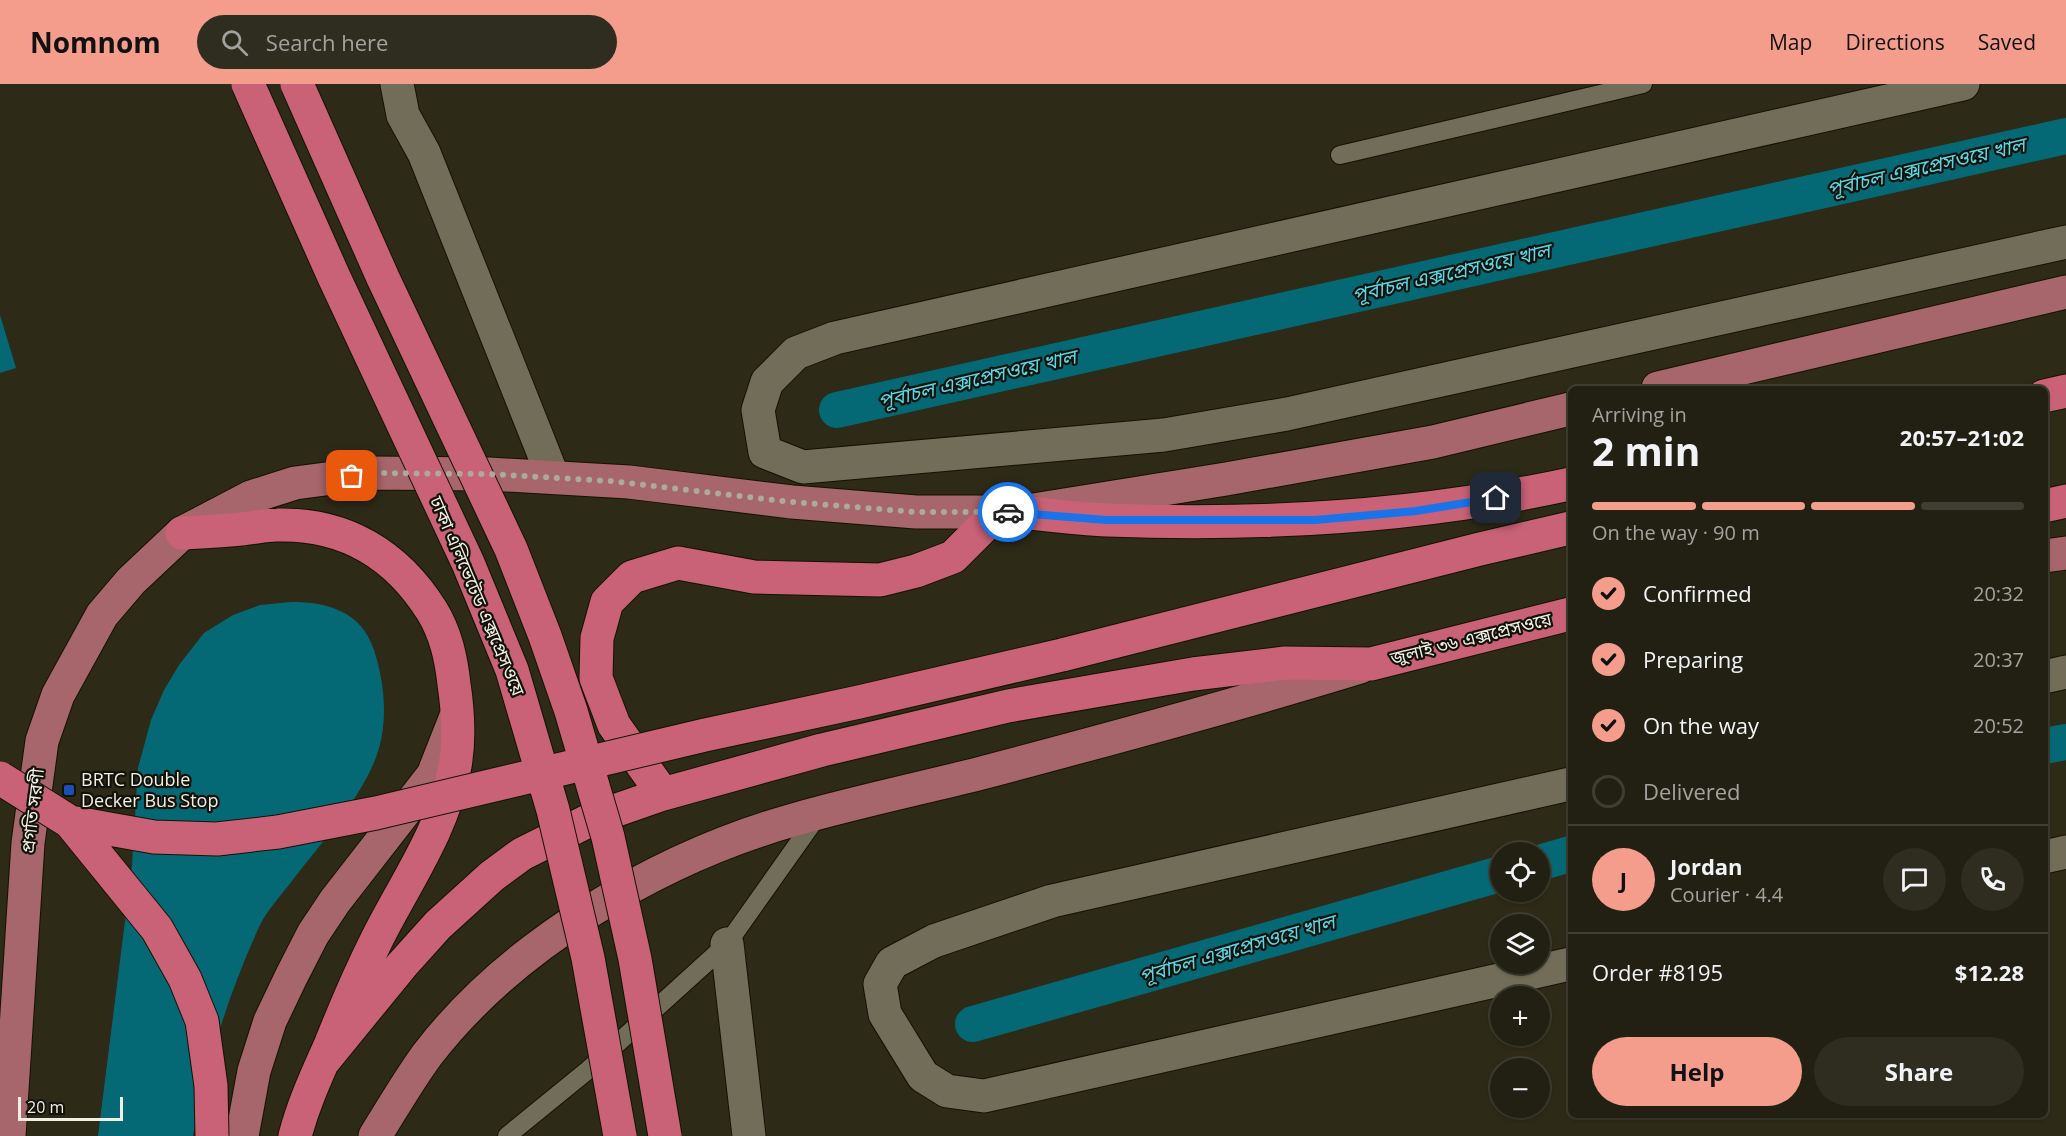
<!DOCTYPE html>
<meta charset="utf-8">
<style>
body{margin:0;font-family:"Open Sans","Noto Sans Bengali",sans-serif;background:#2e2d20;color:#f1f3f6;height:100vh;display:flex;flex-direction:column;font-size:22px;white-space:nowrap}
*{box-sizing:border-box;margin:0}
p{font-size:20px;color:#a2a39f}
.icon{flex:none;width:33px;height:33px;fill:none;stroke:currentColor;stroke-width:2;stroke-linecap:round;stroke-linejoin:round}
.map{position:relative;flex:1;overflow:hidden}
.details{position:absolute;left:1568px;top:302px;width:480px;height:732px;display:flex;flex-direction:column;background:#222012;border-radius:9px;box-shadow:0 2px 4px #0004,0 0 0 2px #3f3e32}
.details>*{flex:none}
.controls{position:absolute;left:1490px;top:758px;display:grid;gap:12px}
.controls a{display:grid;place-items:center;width:60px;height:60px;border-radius:50%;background:#222012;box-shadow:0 2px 4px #0004,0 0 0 2px #3f3e32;font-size:30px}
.scale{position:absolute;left:18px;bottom:15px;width:105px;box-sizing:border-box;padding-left:6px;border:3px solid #f1efe4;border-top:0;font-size:16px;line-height:21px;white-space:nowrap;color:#f1efe4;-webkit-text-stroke:4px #13120a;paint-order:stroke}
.pin{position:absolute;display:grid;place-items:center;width:51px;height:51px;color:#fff;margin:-26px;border-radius:12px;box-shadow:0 3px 9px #0006}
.courier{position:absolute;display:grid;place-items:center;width:60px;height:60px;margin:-30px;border:4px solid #1a73e8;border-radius:50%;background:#fff;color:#222;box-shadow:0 2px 8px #0007}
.head em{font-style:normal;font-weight:700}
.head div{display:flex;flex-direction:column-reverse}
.head{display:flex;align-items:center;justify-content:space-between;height:102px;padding:0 24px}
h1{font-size:39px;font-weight:700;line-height:45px}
.bar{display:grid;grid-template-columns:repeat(4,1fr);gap:9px 6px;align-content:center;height:72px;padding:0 24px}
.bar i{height:8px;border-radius:4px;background:#3f3e32}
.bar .active{background:#f49d8c}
.bar p{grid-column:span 4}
.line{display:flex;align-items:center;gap:15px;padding:0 24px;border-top:2px solid #3f3e32}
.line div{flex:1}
.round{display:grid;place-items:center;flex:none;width:63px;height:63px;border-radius:32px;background:#2e2d20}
ol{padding:0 24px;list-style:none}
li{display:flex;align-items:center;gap:18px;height:66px}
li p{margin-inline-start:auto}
li .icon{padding:6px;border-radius:50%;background:#f49d8c;color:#111;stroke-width:4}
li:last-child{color:#a2a39f}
li i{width:33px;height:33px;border:3px solid #3f3e32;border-radius:50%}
.action{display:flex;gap:12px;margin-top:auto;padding:12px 24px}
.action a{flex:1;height:69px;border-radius:36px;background:#f49d8c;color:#111;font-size:24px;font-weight:700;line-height:69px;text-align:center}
.action a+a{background:#2e2d20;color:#f1f3f6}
header{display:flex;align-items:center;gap:36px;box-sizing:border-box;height:84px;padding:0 30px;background:#f49d8c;color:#111}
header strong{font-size:28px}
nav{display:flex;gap:33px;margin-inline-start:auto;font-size:21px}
.search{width:420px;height:54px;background:#2e2d20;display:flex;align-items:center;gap:15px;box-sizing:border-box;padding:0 21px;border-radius:33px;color:#a2a39f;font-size:22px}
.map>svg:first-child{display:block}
</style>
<header>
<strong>Nomnom</strong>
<div class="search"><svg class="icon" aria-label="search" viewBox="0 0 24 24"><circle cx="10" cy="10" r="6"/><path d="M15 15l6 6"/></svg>Search here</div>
<nav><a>Map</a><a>Directions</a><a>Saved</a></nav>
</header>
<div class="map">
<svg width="2066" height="1052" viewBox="0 0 2066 1052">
<rect width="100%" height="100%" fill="#2d2a18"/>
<path fill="#046974" d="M0 231 16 284 0 289Z
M291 518C328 518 361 527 374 566 384 597 388 633 379 664 367 708 320 760 292 797 282 810 268 825 260 841 229 908 207 979 193 1052H98L132 781 138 684 151 636 164 606 179 581 204 549 233 531 260 521Z"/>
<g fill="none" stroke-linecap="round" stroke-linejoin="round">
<path stroke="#046974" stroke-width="36" d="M837 326 2066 52
M2044 662 2066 658
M1539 779 1570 770
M973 940 1500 790"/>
<g stroke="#151203" stroke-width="20">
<path id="lane" d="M1340 71 1643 0
M507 1052 588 986 727 860 819 730"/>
</g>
<g stroke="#151203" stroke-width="35">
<path id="street" d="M397 0 403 31 424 69 553 393
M1963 0 835 254 796 269 767 298 758 326 765 368 803 383 1164 351 1287 330 2066 158
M2044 593 2066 588
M1570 700 1052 817 934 857 892 879 880 900 885 930 923 992 947 1007 984 1012 1570 880
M2044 773 2066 768
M727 860 749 1052"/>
</g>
<g stroke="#151203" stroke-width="35">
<path id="primary" d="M1658 304 2066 208
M2044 472 2066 469
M9 1052 28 759 42 657 58 611 102 531 131 497 182 449 251 413 295 399 371 389 489 390 629 398 792 418 916 428H1021L1226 395 1433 358 1570 325
M242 1052 254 987 270 937 291 893 313 850 335 817 433 691 455 635
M375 1052C392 1025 408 997 427 971 512 860 659 774 793 736 852 719 913 706 974 691 1103 657 1233 622 1360 583"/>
</g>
<g stroke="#151203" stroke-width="35">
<path id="highway" d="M2044 312 2066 307
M2044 422 2066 417
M1021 428C1049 431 1078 435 1107 436 1263 442 1418 433 1570 400
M182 449C202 448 222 447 241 445 253 444 266 441 277 441 345 439 397 471 432 527 446 550 451 574 454 600 458 627 460 655 455 682 444 745 405 799 377 855 360 889 345 924 331 959 317 991 304 1018 295 1052
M1062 571 1480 465 1570 444
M663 710 614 641 596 594 597 554 607 518 632 493 678 479 754 493 880 496 916 487 953 473 998 428
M322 979 402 881 438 841 492 792 522 770 594 734 663 710 822 666 1008 622 1193 590 1285 579 1371 580 1570 530"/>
</g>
<use href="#lane" stroke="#716d59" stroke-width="18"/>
<use href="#street" stroke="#716d59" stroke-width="33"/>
<use href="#primary" stroke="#a6666b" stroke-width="33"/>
<use href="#highway" stroke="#c96277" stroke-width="33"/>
<g stroke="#151203" stroke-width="35" stroke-linecap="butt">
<path id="highway-bridge" d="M248 0 334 193 468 479 512 586 553 726 588 874 620 1052
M297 0 383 194 511 465 545 552 571 627 608 753 635 875 665 1052
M0 694 70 738 157 845 185 895 202 937 211 1002 212 1052
M70 738 154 753 217 755 278 748 376 729 705 651 859 618 1062 571"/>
</g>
<use href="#highway-bridge" stroke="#c96277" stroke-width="33"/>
</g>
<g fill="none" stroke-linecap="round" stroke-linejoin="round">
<path stroke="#acaa9d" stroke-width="6" stroke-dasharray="0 10.8" d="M352 392 371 389 489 390 610 397 792 418 916 428H1008"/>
<path stroke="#1a73e8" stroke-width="8" d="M1008 428 1106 436H1315L1416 427 1496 414"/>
</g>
<rect fill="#1a4fb4" stroke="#13120a" stroke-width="2" x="63" y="700" width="12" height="12" rx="3"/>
<g text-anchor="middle" stroke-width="4.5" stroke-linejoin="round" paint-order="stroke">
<g font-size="18" fill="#f1efe4" stroke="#13120a">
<text transform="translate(477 512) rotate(67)" y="6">ঢাকা এলিভেটেড এক্সপ্রেসওয়ে</text>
<text transform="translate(1471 555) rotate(-14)" y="6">জুলাই ৩৬ এক্সপ্রেসওয়ে</text>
<text transform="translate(33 727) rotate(-83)" y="6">প্রগতি সরণী</text>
</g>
<g font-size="18" fill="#f1efe4" stroke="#13120a" text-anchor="start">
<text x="81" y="702">BRTC Double<tspan x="81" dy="21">Decker Bus Stop</tspan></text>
</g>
<g font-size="20" font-style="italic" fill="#5ad5e6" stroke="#13120a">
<text transform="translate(1926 83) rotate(-13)" y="7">পূর্বাচল এক্সপ্রেসওয়ে খাল</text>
<text transform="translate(1451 189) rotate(-13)" y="7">পূর্বাচল এক্সপ্রেসওয়ে খাল</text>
<text transform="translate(977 295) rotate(-13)" y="7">পূর্বাচল এক্সপ্রেসওয়ে খাল</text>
<text transform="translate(1237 865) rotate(-16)" y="7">পূর্বাচল এক্সপ্রেসওয়ে খাল</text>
</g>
</g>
</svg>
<div class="controls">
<a><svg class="icon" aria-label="locate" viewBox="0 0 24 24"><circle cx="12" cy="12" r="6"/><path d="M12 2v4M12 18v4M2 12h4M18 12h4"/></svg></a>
<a><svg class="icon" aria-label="layers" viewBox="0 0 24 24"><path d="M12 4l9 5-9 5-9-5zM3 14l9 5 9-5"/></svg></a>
<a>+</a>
<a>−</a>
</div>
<div class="scale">20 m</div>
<div class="pin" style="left:352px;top:392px;background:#ea580c"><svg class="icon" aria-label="bag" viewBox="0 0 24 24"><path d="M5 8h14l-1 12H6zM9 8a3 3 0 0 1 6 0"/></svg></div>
<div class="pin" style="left:1496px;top:414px;background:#1f2937"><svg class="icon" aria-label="home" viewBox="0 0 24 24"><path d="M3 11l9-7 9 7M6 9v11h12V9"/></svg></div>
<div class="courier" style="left:1008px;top:428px"><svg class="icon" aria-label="car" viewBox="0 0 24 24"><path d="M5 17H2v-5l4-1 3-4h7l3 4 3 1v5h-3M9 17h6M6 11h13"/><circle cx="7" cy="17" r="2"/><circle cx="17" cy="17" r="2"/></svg></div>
<section class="details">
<div class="head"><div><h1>2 min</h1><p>Arriving in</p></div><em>20:57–21:02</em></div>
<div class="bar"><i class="active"></i><i class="active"></i><i class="active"></i><i></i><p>On the way · 90 m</p></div>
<ol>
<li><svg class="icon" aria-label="check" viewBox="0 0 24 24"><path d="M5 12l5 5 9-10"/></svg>Confirmed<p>20:32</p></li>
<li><svg class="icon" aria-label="check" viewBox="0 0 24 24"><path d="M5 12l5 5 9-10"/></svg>Preparing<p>20:37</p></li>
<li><svg class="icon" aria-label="check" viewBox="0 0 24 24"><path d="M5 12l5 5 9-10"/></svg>On the way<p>20:52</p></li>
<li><i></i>Delivered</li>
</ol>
<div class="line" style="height:108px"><b class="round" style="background:#f49d8c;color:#111">J</b><div><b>Jordan</b><p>Courier · 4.4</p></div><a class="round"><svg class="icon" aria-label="chat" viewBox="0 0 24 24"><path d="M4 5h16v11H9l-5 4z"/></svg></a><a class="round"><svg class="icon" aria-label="phone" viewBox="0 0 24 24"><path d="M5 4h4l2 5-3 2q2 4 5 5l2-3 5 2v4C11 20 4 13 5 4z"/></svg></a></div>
<div class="line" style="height:78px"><div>Order #8195</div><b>$12.28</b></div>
<div class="action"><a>Help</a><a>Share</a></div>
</section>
</div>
